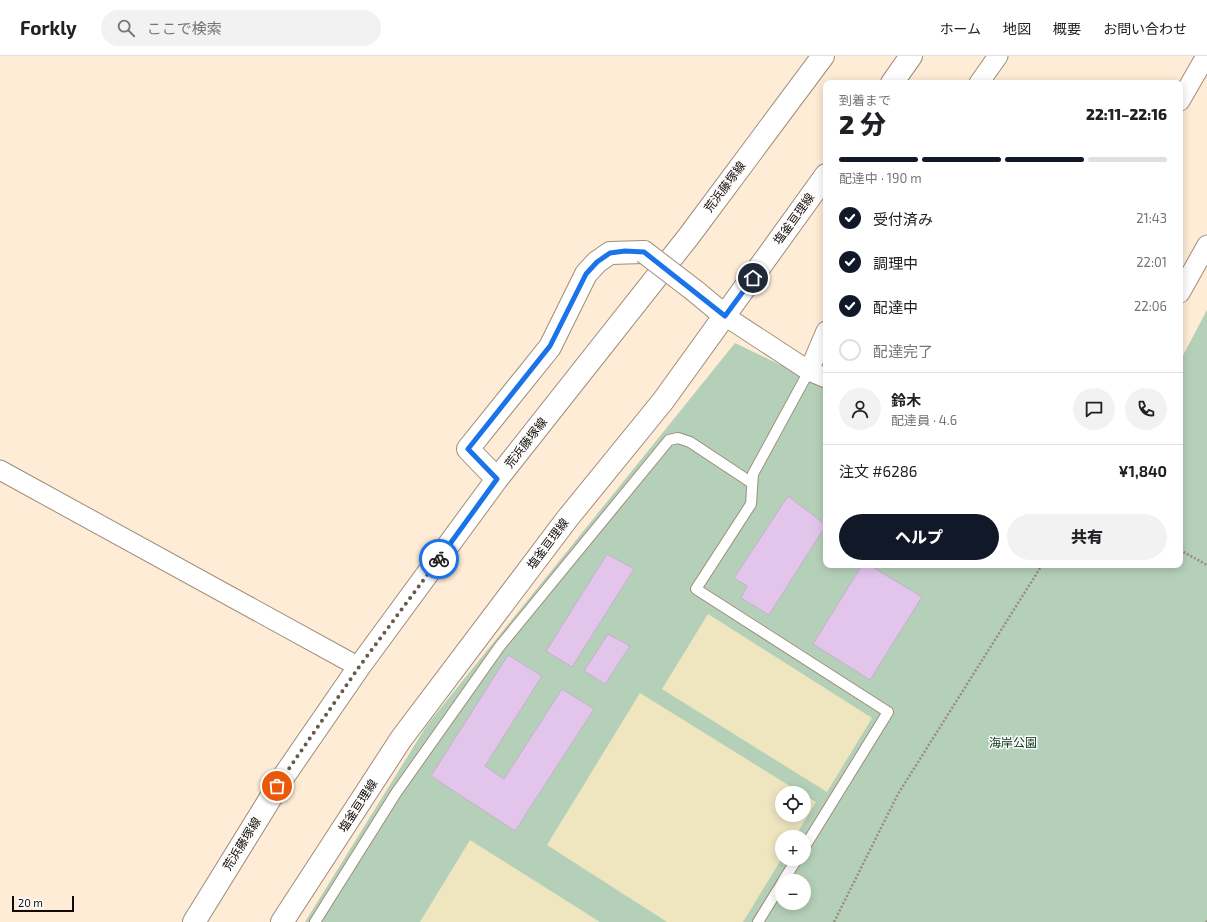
<!DOCTYPE html>
<html lang="ja">
<meta charset="utf-8">
<style>
body{margin:0;font-family:"Exo 2","Noto Sans JP",sans-serif;background:#f2f2f2;color:#202124;height:100vh;display:flex;flex-direction:column;font-size:15px;white-space:nowrap}
*{box-sizing:border-box;margin:0}
p{font-size:13px;color:#757577}
.icon{flex:none;width:22px;height:22px;fill:none;stroke:currentColor;stroke-width:2;stroke-linecap:round;stroke-linejoin:round}
.map{position:relative;flex:1;overflow:hidden}
.drawer{position:absolute;left:823px;top:24px;width:360px;height:488px;display:flex;flex-direction:column;background:#fff;border-radius:8px;box-shadow:0 2px 10px #0003}
.drawer>*{flex:none}
.buttons{position:absolute;left:775px;top:730px;display:grid;gap:8px}
.buttons a{display:grid;place-items:center;width:36px;height:36px;border-radius:50%;background:#fff;box-shadow:0 2px 10px #0003;font-size:20px}
.scale{position:absolute;left:12px;bottom:10px;width:62px;box-sizing:border-box;padding-left:4px;border:2px solid #110b05;border-top:0;font-size:11px;line-height:14px;white-space:nowrap;color:#110b05;-webkit-text-stroke:3px #fcfcfc;paint-order:stroke}
.pin{position:absolute;display:grid;place-items:center;width:34px;height:34px;color:#fff;margin:-17px;border:2px solid #fff;border-radius:50%;box-shadow:0 1px 4px #0007}
.courier{position:absolute;display:grid;place-items:center;width:40px;height:40px;margin:-20px;border:3px solid #1a73e8;border-radius:50%;background:#fff;color:#222;box-shadow:0 1px 5px #0007}
.head em{font-style:normal;font-weight:800}
.head div{display:flex;flex-direction:column-reverse}
.head{display:flex;align-items:center;justify-content:space-between;height:68px;padding:0 16px}
h1{font-size:26px;font-weight:800;line-height:30px}
.bar{display:grid;grid-template-columns:repeat(4,1fr);gap:6px 4px;align-content:center;height:48px;padding:0 16px}
.bar i{height:5px;border-radius:3px;background:#e0e0e0}
.bar .current{background:#111827}
.bar p{grid-column:span 4}
.line{display:flex;align-items:center;gap:10px;padding:0 16px;border-top:1px solid #e0e0e0}
.line div{flex:1}
.round{display:grid;place-items:center;flex:none;width:42px;height:42px;border-radius:21px;background:#f2f2f2}
ol{padding:0 16px;list-style:none}
li{display:flex;align-items:center;gap:12px;height:44px}
li p{margin-inline-start:auto}
li .icon{padding:4px;border-radius:50%;background:#111827;color:#fff;stroke-width:4}
li:last-child{color:#757577}
li i{width:22px;height:22px;border:2px solid #e0e0e0;border-radius:50%}
.cta{display:flex;gap:8px;margin-top:auto;padding:8px 16px}
.cta a{flex:1;height:46px;border-radius:24px;background:#111827;color:#fff;font-size:16px;font-weight:800;line-height:46px;text-align:center}
.cta a+a{background:#f2f2f2;color:#202124}
header{display:flex;align-items:center;gap:24px;box-sizing:border-box;height:56px;padding:0 20px;background:#fff;border-bottom:1px solid #e0e0e0}
header strong{font-size:19px}
nav{display:flex;gap:22px;margin-inline-start:auto;font-size:14px}
.search{width:280px;height:36px;background:#f2f2f2;display:flex;align-items:center;gap:10px;box-sizing:border-box;padding:0 14px;border-radius:22px;color:#757577;font-size:15px}
.map>svg:first-child{display:block}
</style>
<header>
<strong>Forkly</strong>
<div class="search"><svg class="icon" aria-label="search" viewBox="0 0 24 24"><circle cx="10" cy="10" r="6"/><path d="M15 15l6 6"/></svg>ここで検索</div>
<nav><a>ホーム</a><a>地図</a><a>概要</a><a>お問い合わせ</a></nav>
</header>
<div class="map">
<svg width="1207" height="866" viewBox="0 0 1207 866">
<rect width="100%" height="100%" fill="#feecd6"/>
<path fill="#b5d0b9" fill-rule="evenodd" d="M1207 254V866H305L427 669 735 287 826 331V509H1180V305ZM782 737H804V759H782ZM782 781H804V803H782ZM782 825H804V847H782Z"/>
<path fill="#efe6c0" d="M708 558 872 662 827 736 662 633Z
M640 637 801 737H782V759H804V739L816 746 795 781H782V802L743 866H667L547 789Z
M470 784 600 866H420Z"/>
<path fill="#e3c5ec" stroke="#c2b1c7" d="M788 440 826 469 769 559 741 542 747 530 734 522Z
M607 498 634 513 572 611 546 595Z
M862 509H869L922 541 870 624 813 588Z
M608 578 630 590 605 628 584 615Z
M508 599 542 620 485 710 504 723 562 633 594 653 515 775 431 720Z"/>
<g fill="none" stroke-linecap="round" stroke-linejoin="round">
<g stroke="#9d8d79" stroke-width="12">
<path id="service" d="M804 792 888 656 696 533 751 448 753 418 809 315
M783 825 797 803
M315 866 396 737 500 590 669 384 678 382 690 386 752 427
M758 866 782 827"/>
</g>
<g stroke="#9d8d79" stroke-width="21">
<path id="minor" d="M979 27 998 0
M1180 45 1206 0
M1180 237 1207 189
M725 260 809 315 826 322
M809 315 826 275
M0 414 359 611"/>
</g>
<g stroke="#9d8d79" stroke-width="24">
<path id="tertiary" d="M695 235 725 260
M497 423 468 393 550 291 586 218 597 206 610 197 644 196
M194 866 286 717 359 611 497 423 689 180 823 0"/>
</g>
<g stroke="#9d8d79" stroke-width="24">
<path id="primary" d="M892 27 911 0
M282 866 401 683 567 463 663 345 826 119"/>
</g>
<path stroke="#9a8d7e" stroke-width="2.5" stroke-dasharray="2 2" stroke-linecap="butt" d="M1180 494 1207 509
M834 866 898 738 1042 509
M1206 866 1207 865"/>
<use href="#service" stroke="#fff" stroke-width="10"/>
<use href="#minor" stroke="#fff" stroke-width="19"/>
<use href="#tertiary" stroke="#fff" stroke-width="22"/>
<use href="#primary" stroke="#fff" stroke-width="22"/>
<g stroke="#9d8d79" stroke-width="24" stroke-linecap="butt">
<path id="tertiary-bridge" d="M644 196 695 235"/>
</g>
<use href="#tertiary-bridge" stroke="#fff" stroke-width="22"/>
</g>
<g fill="none" stroke-linecap="round" stroke-linejoin="round">
<path stroke="#645a4e" stroke-width="4" stroke-dasharray="0 7.2" d="M277 730 359 611 439 503"/>
<path stroke="#1a73e8" stroke-width="5" d="M439 503 497 423 468 393 550 290 586 218 597 206 610 197 625 195 644 196 725 260 753 222"/>
</g>
<g text-anchor="middle" stroke-width="3" stroke-linejoin="round" paint-order="stroke">
<g font-size="12" fill="#110b05" stroke="#fcfcfc">
<text transform="translate(725 131) rotate(-53)" y="4">荒浜藤塚線</text>
<text transform="translate(794 163) rotate(-54)" y="4">塩釜亘理線</text>
<text transform="translate(526 387) rotate(-52)" y="4">荒浜藤塚線</text>
<text transform="translate(548 488) rotate(-53)" y="4">塩釜亘理線</text>
<text transform="translate(358 750) rotate(-57)" y="4">塩釜亘理線</text>
<text transform="translate(242 788) rotate(-58)" y="4">荒浜藤塚線</text>
</g>
<g font-size="12" fill="#053313" stroke="#fcfcfc">
<text x="1013" y="691">海岸公園</text>
</g>
</g>
</svg>
<div class="buttons">
<a><svg class="icon" aria-label="locate" viewBox="0 0 24 24"><circle cx="12" cy="12" r="6"/><path d="M12 2v4M12 18v4M2 12h4M18 12h4"/></svg></a>
<a>+</a>
<a>−</a>
</div>
<div class="scale">20 m</div>
<div class="pin" style="left:277px;top:730px;background:#ea580c"><svg class="icon" aria-label="bag" viewBox="0 0 24 24"><path d="M5 8h14l-1 12H6zM9 8a3 3 0 0 1 6 0"/></svg></div>
<div class="pin" style="left:753px;top:222px;background:#1f2937"><svg class="icon" aria-label="home" viewBox="0 0 24 24"><path d="M3 11l9-7 9 7M6 9v11h12V9"/></svg></div>
<div class="courier" style="left:439px;top:503px"><svg class="icon" aria-label="bike" viewBox="0 0 24 24"><circle cx="6" cy="16" r="4"/><circle cx="18" cy="16" r="4"/><path d="M6 16l4-8h5l3 8M10 8l3 8H6M13 5h3"/></svg></div>
<section class="drawer">
<div class="head"><div><h1>2 分</h1><p>到着まで</p></div><em>22:11–22:16</em></div>
<div class="bar"><i class="current"></i><i class="current"></i><i class="current"></i><i></i><p>配達中 · 190 m</p></div>
<ol>
<li><svg class="icon" aria-label="check" viewBox="0 0 24 24"><path d="M5 12l5 5 9-10"/></svg>受付済み<p>21:43</p></li>
<li><svg class="icon" aria-label="check" viewBox="0 0 24 24"><path d="M5 12l5 5 9-10"/></svg>調理中<p>22:01</p></li>
<li><svg class="icon" aria-label="check" viewBox="0 0 24 24"><path d="M5 12l5 5 9-10"/></svg>配達中<p>22:06</p></li>
<li><i></i>配達完了</li>
</ol>
<div class="line" style="height:72px"><a class="round"><svg class="icon" aria-label="person" viewBox="0 0 24 24"><circle cx="12" cy="8" r="4"/><path d="M4 21q1-7 8-7t8 7"/></svg></a><div><b>鈴木</b><p>配達員 · 4.6</p></div><a class="round"><svg class="icon" aria-label="chat" viewBox="0 0 24 24"><path d="M4 5h16v11H9l-5 4z"/></svg></a><a class="round"><svg class="icon" aria-label="phone" viewBox="0 0 24 24"><path d="M5 4h4l2 5-3 2q2 4 5 5l2-3 5 2v4C11 20 4 13 5 4z"/></svg></a></div>
<div class="line" style="height:52px"><div>注文 #6286</div><b>¥1,840</b></div>
<div class="cta"><a>ヘルプ</a><a>共有</a></div>
</section>
</div>
